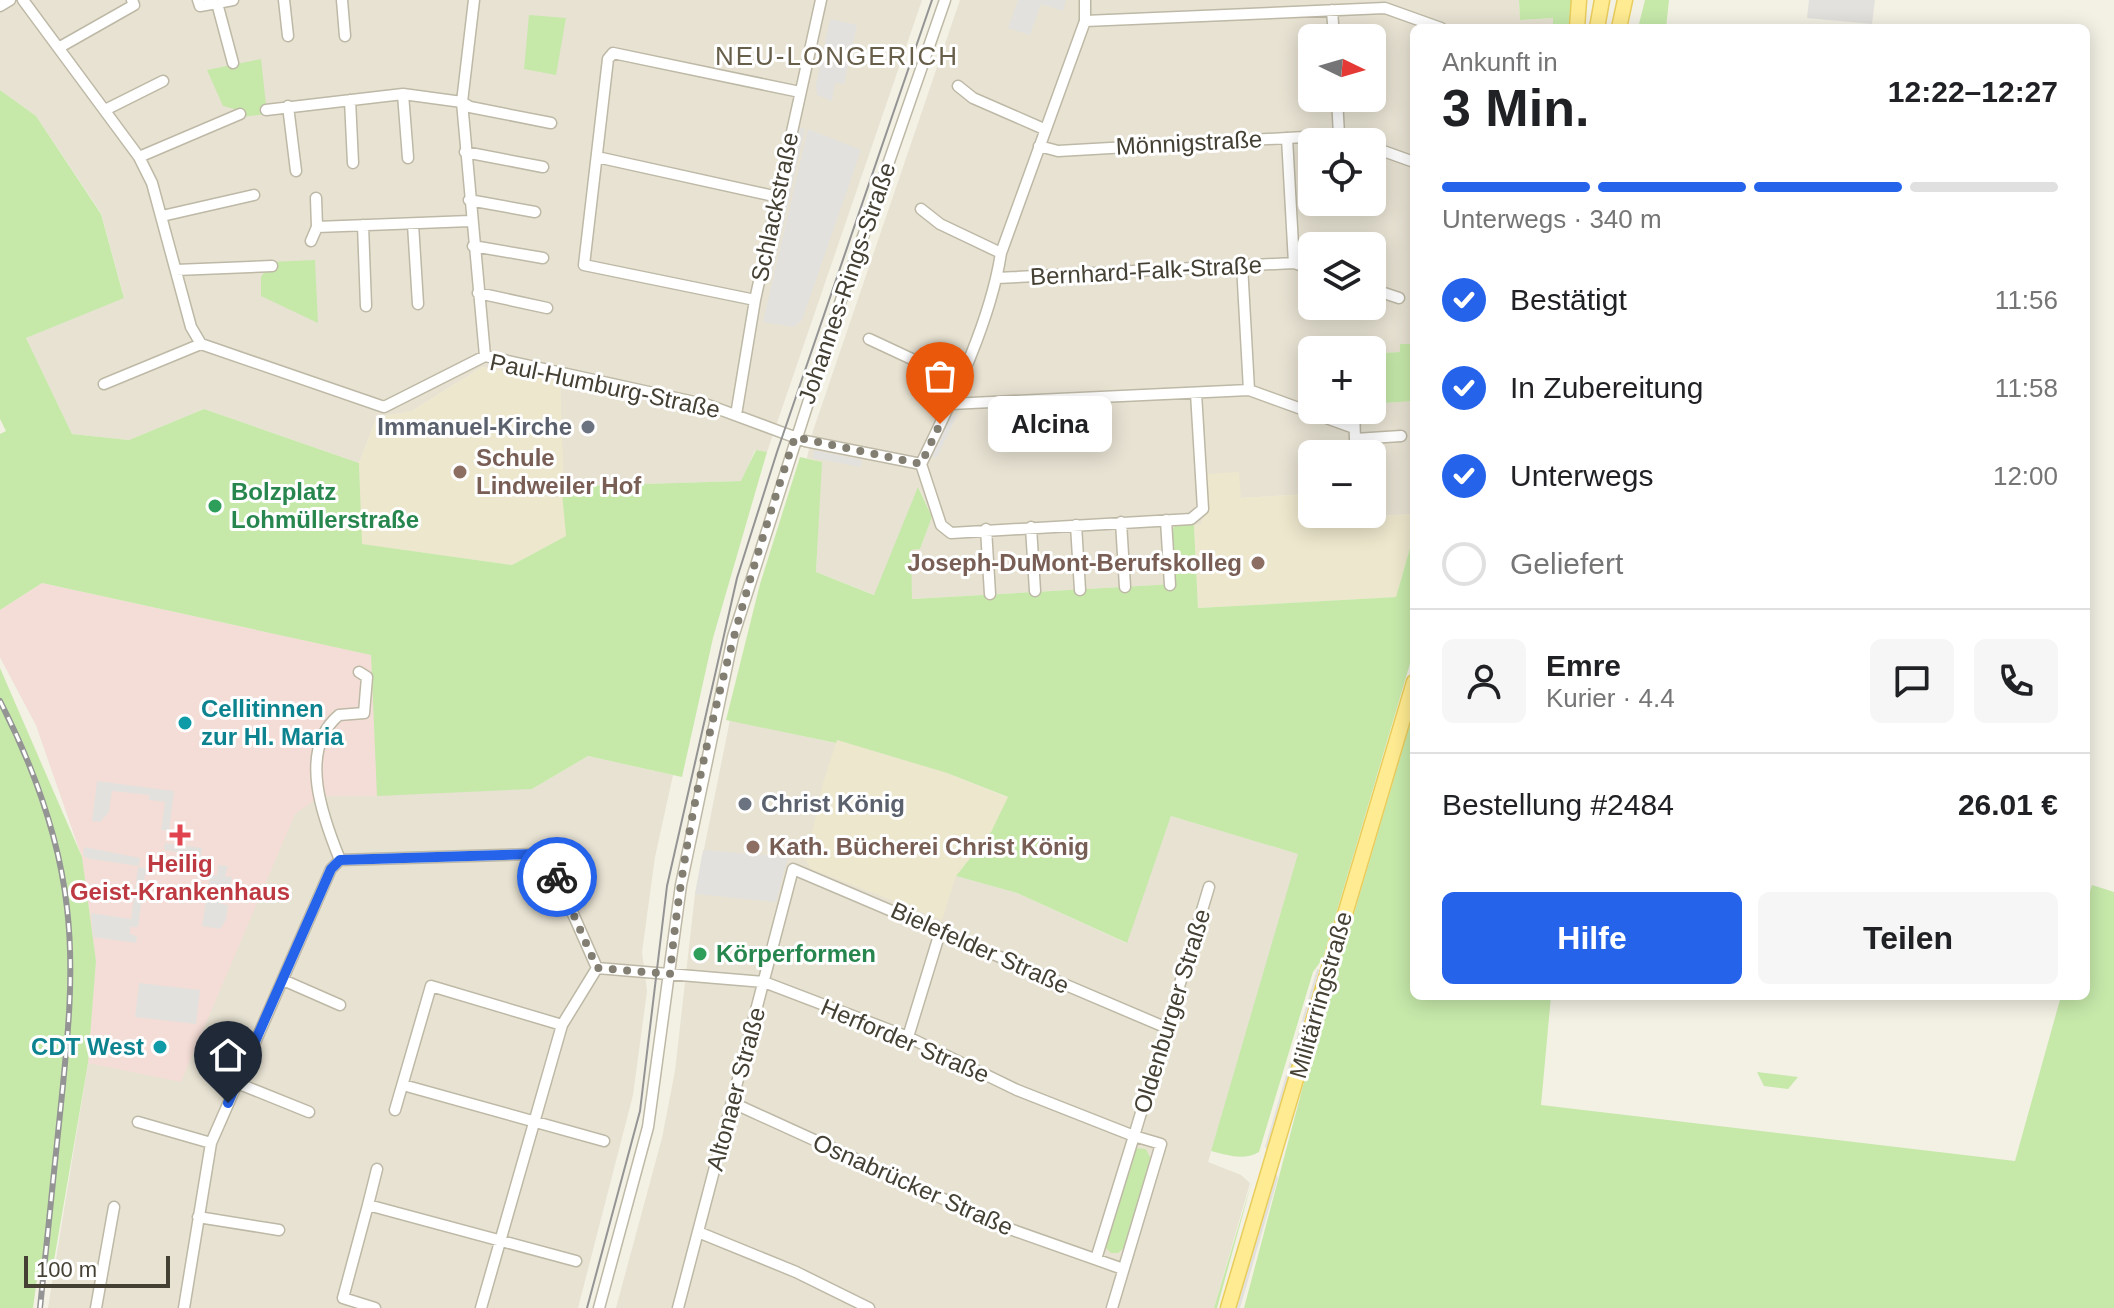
<!DOCTYPE html>
<html lang="de">
<meta charset="utf-8">
<style>
body{margin:0;font-family:Arial,sans-serif;background:#f6f6f6;color:#202124;height:100vh;display:flex;flex-direction:column;font-size:30px;white-space:nowrap}
*{box-sizing:border-box;margin:0}
p{font-size:26px;color:#757577}
.icon{flex:none;width:44px;height:44px;fill:none;stroke:currentColor;stroke-width:2;stroke-linecap:round;stroke-linejoin:round}
.map{position:relative;flex:1;overflow:hidden}
.panel{position:absolute;left:1410px;top:24px;width:680px;height:976px;display:flex;flex-direction:column;background:#fff;border-radius:12px;box-shadow:0 4px 20px #0003}
.panel>*{flex:none}
.needle{width:52px;rotate:95deg}
.fabs{position:absolute;left:1298px;top:24px;display:grid;gap:16px}
.fabs a{display:grid;place-items:center;width:88px;height:88px;border-radius:12px;background:#fff;box-shadow:0 4px 20px #0003;font-size:40px}
.scale{position:absolute;left:24px;bottom:20px;width:146px;box-sizing:border-box;padding-left:8px;border:4px solid #454034;border-top:0;font-size:22px;line-height:28px;white-space:nowrap;color:#454034;-webkit-text-stroke:6px #fff;paint-order:stroke}
.pin{position:absolute;display:grid;place-items:center;width:68px;height:68px;color:#fff;margin:-82px -34px;border-radius:50% 50% 50% 0;rotate:-45deg;box-shadow:0 0 8px #0007}
.pin .icon{rotate:45deg}
.courier{position:absolute;display:grid;place-items:center;width:80px;height:80px;margin:-40px;border:6px solid #2563eb;border-radius:50%;background:#fff;color:#222;box-shadow:0 2px 10px #0007}
.bubble{position:absolute;height:56px;border-radius:12px;background:#fff;box-shadow:0 4px 20px #0003;font-size:26px;font-weight:700;line-height:56px;text-align:center}
.head em{font-style:normal;font-weight:700}
.head div{display:flex;flex-direction:column-reverse}
.head{display:flex;align-items:center;justify-content:space-between;height:136px;padding:0 32px}
h1{font-size:52px;font-weight:700;line-height:60px}
.bar{display:grid;grid-template-columns:repeat(4,1fr);gap:12px 8px;align-content:center;height:96px;padding:0 32px}
.bar i{height:10px;border-radius:6px;background:#e0e0e0}
.bar .current{background:#2563eb}
.bar p{grid-column:span 4}
.line{display:flex;align-items:center;gap:20px;padding:0 32px;border-top:2px solid #e0e0e0}
.line div{flex:1}
.round{display:grid;place-items:center;flex:none;width:84px;height:84px;border-radius:12px;background:#f6f6f6}
ol{padding:0 32px;list-style:none}
li{display:flex;align-items:center;gap:24px;height:88px}
li p{margin-inline-start:auto}
li .icon{padding:8px;border-radius:50%;background:#2563eb;color:#fff;stroke-width:4}
li:last-child{color:#757577}
li i{width:44px;height:44px;border:4px solid #e0e0e0;border-radius:50%}
.cta{display:flex;gap:16px;margin-top:auto;padding:16px 32px}
.cta a{flex:1;height:92px;border-radius:12px;background:#2563eb;color:#fff;font-size:32px;font-weight:700;line-height:92px;text-align:center}
.cta a+a{background:#f6f6f6;color:#202124}
.map>svg:first-child{display:block}
</style>
<div class="map">
<svg width="2114" height="1308" viewBox="0 0 2114 1308">
<rect width="100%" height="100%" fill="#f3f0e4"/>
<path fill="#e7e2d2" fill-rule="evenodd" d="M0 0H922L767 452 755 450 742 481 578 486 561 481 560 381 482 367 412 411 377 417 359 463 204 409 129 440 72 434 26 338 124 297 101 213 36 116 0 90Z
M960 0H1519L1520 20 1553 18V28H1414V344H1401V352L1382 353 1384 403 1414 401V514L1362 517V514H1372V454H1312V494L1240 498 1207 507 1201 525H1176L1175 584 911 599V550L920 549 932 517 919 488 875 595 816 572 821 462 807 458 813 431ZM1312 38H1372V98H1312ZM1312 142H1372V202H1312ZM1312 246H1372V306H1312ZM1312 350H1372V410H1312Z
M0 610 532 789 588 756 673 775 655 857 642 952 647 991 633 1095 578 1308H48L88 1063 96 961 82 857 36 725 0 657Z
M730 720 835 743 837 740 947 773 991 832 956 876 1017 893 1126 943 1171 816 1299 854 1208 1162 1241 1175 1250 1183 1214 1308H616L662 1138 675 1071 695 894Z"/>
<path fill="#ede7cd" d="M482 367 560 381 566 536 512 565 361 544 359 463 377 417 412 411Z
M1239 472 1241 498 1312 494V514H1362L1363 517 1414 514V534L1396 597 1198 608 1194 525 1201 524 1208 507 1207 474Z
M837 740 947 773 1009 798 991 832 956 876 942 920 811 869 806 861 823 783Z"/>
<path fill="#f4ddd6" d="M42 583 372 655 377 796H321L295 814 181 1082 88 1063 96 961 82 857 36 725 0 657V610Z"/>
<path fill="#c6e9aa" d="M1519 0H1572L1570 28H1553V18L1520 20Z
M1645 0H1669L1666 28H1638Z
M529 15 566 18 556 75 524 69Z
M261 59 267 114 241 117 238 110 223 106 207 70Z
M0 90 36 116 101 214 124 298 26 338 72 434 129 440 204 409 359 463 362 544 512 565 566 536 561 481 578 486 741 481 756 450 767 452 713 638 682 777 588 756 532 789 377 796 371 655 42 583 0 610V434L6 431 0 419Z
M315 260 318 323 261 296V277L271 262Z
M1400 344H1414V401L1384 403 1381 353 1400 352Z
M800 457 822 462 816 572 874 595 918 487 932 517 920 549 911 550 912 599 1174 584 1171 531 1176 525H1194L1198 608 1396 597 1414 534V650L1323 958 1313 972 1259 1152C1243 1161 1228 1155 1211 1151L1298 854 1171 816 1127 943 1017 893 956 876 991 832 1008 797 947 773 837 740 836 743 726 720 760 584Z
M0 668 82 857 96 961 88 1063 51 1278H37L33 1308H0Z
M1414 711V996H1551L1541 1105 2015 1161 2061 996H2086V905L2092 885 2114 892V1308H1244L1303 1086Z
M1757 1072 1798 1077 1788 1089 1764 1086Z
M1135 1148 1146 1149 1151 1159 1125 1247 1118 1253H1111L1104 1246Z
M1252 1181 1217 1308H1214Z"/>
<path fill="#e3e1dd" d="M1018 0H1066L1063 11 1041 4 1030 35 1008 28Z
M1809 0H1875L1872 24 1807 18Z
M830 19 857 25 844 84 835 83 832 101 817 95 816 85Z
M797 127 805 129 772 275 764 273Z
M808 129 861 150 802 320 794 327 763 322Z
M957 415 937 457H929L948 417Z
M814 450 862 460 861 467 813 458Z
M97 781 174 791 169 831 161 830 165 802 149 800V795L112 791 109 812 100 822 92 821Z
M165 843 202 848 201 856 164 850Z
M84 847 140 858 139 866 90 859 83 856Z
M703 850 788 857 776 902 695 894Z
M218 865 228 866 225 876 232 877 229 900H221V904L228 905 226 920 220 929 202 926 210 875H217Z
M138 867 146 868 138 927H130V934L137 936 136 943 93 937 91 913 131 919Z
M1317 969 1323 971 1269 1152 1265 1147Z
M139 983 200 990 196 1024 135 1017Z
M1275 1171 1278 1178 1240 1308H1235Z"/>
<g fill="none" stroke-linecap="round" stroke-linejoin="round">
<g stroke="#beb9a6" stroke-width="13">
<path id="minor" d="M23 0 139 157 152 183 191 327 201 344
M198 0 200 6 217 3 233 63
M284 0 288 36
M342 0 345 36
M474 0 462 102 485 356
M217 3 233 0
M0 6 10 0
M1332 10 1334 38
M1085 21 1385 8 1441 28
M60 47 134 5 132 0
M958 86 973 98 1044 129
M403 94 408 158
M350 100 353 163
M288 106 296 171
M105 110 163 81
M266 110 403 94 462 102 470 107 551 123
M1339 135 1358 142
M1039 146 1058 151 1339 135 1337 98
M1372 147 1414 162
M465 152 543 167
M139 157 240 114
M597 157 778 197
M469 200 535 212
M921 209 940 224 1001 253
M162 216 254 195
M413 224 418 304
M363 225 366 306
M317 227 470 221
M311 241 317 227 316 198
M473 246 543 258
M1294 263 1312 269
M176 270 272 266
M997 278 1294 263 1287 138
M1372 289 1399 298
M478 293 547 308
M755 300 584 265 608 59 613 53 800 92
M869 339 959 381
M104 384 201 344 384 407 485 356 708 405 805 441 921 464
M1249 390 1354 428
M950 404 1249 390 1242 265
M1354 410 1355 439 1401 436
M736 415 755 300 821 0
M921 464C952 400 990 324 1001 253L1085 21V0
M921 464 941 525 951 533 1191 519 1203 509 1196 393
M1166 520 1170 585
M1121 522 1125 587
M1076 525 1080 590
M1031 527 1035 591
M986 529 990 594
M340 860 535 854 547 861 554 871 597 968
M283 980 340 1005
M908 1037 941 929
M237 1083 309 1112
M403 1085 604 1141
M733 1103 1007 1228 1123 1269
M395 1110 431 986 562 1025
M138 1122 211 1143
M368 1205 377 1169
M198 1217 279 1230
M698 1232 796 1272 869 1308
M96 1308 114 1207
M184 1308 211 1143 331 869 340 860C323 818 297 750 339 715L364 713 367 677 359 672
M375 1308 343 1298 368 1205 576 1261
M481 1308 562 1025 597 968 764 982 908 1037 1017 1090 1134 1136 1096 1259
M599 1308 648 1127 681 885 733 637 841 300 945 0
M678 1308 793 869 1167 1028
M1112 1308 1161 1144 1134 1136 1209 887"/>
</g>
<g stroke="#e8cd5c" stroke-width="17">
<path id="major" d="M1577 28 1579 0
M1597 28 1602 0
M1619 28 1625 0
M1228 1308 1414 682"/>
</g>
<use href="#minor" stroke="#fff" stroke-width="10"/>
<use href="#major" stroke="#ffeb91" stroke-width="14"/>
<path stroke="#949494" stroke-width="2" d="M587 1308 640 1111 667 886 737 578 777 452 932 0"/>
<g stroke="#949494" stroke-width="6">
<path id="rail" d="M0 701C33 766 59 835 67 908 75 977 67 1045 60 1114 53 1179 47 1243 40 1308"/>
</g>
<use href="#rail" stroke="#fff" stroke-width="3" stroke-dasharray="9" stroke-linecap="butt"/>
</g>
<g fill="none" stroke-linecap="round" stroke-linejoin="round">
<path stroke="#827e72" stroke-width="8" stroke-dasharray="0 14.4" d="M557 877 597 968 670 974C687 791 737 611 795 437L921 464 940 424"/>
<path stroke="#2563eb" stroke-width="10" d="M228 1103 331 869 340 860 535 854 547 861 557 877"/>
</g>
<g fill="#6b7280" stroke="#fff" stroke-width="3">
<circle cx="588" cy="427" r="8"/>
<circle cx="745" cy="804" r="8"/>
</g>
<g fill="#8d6e63" stroke="#fff" stroke-width="3">
<circle cx="460" cy="472" r="8"/>
<circle cx="1258" cy="563" r="8"/>
<circle cx="753" cy="847" r="8"/>
</g>
<g fill="#2e9e5b" stroke="#fff" stroke-width="3">
<circle cx="215" cy="506" r="8"/>
<circle cx="700" cy="954" r="8"/>
</g>
<g fill="#0f9aa8" stroke="#fff" stroke-width="3">
<circle cx="185" cy="723" r="8"/>
<circle cx="160" cy="1047" r="8"/>
</g>
<path fill="#e0444e" stroke="#fff" stroke-width="3" d="M176 823h8v8h8v8h-8v8h-8v-8h-8v-8h8z"/>
<g text-anchor="middle" stroke-width="6" stroke-linejoin="round" paint-order="stroke">
<g font-size="24" fill="#454034" stroke="#fff">
<text transform="translate(1189 143) rotate(-3)" y="8">Mönnigstraße</text>
<text transform="translate(775 207) rotate(-78)" y="8">Schlackstraße</text>
<text transform="translate(1146 271) rotate(-3)" y="8">Bernhard-Falk-Straße</text>
<text transform="translate(847 283) rotate(-71)" y="8">Johannes-Rings-Straße</text>
<text transform="translate(605 386) rotate(12)" y="8">Paul-Humburg-Straße</text>
<text transform="translate(980 948) rotate(24)" y="8">Bielefelder Straße</text>
<text transform="translate(1321 995) rotate(-74)" y="8">Militärringstraße</text>
<text transform="translate(1172 1011) rotate(-73)" y="8">Oldenburger Straße</text>
<text transform="translate(905 1041) rotate(23)" y="8">Herforder Straße</text>
<text transform="translate(736 1089) rotate(-75)" y="8">Altonaer Straße</text>
<text transform="translate(913 1185) rotate(24)" y="8">Osnabrücker Straße</text>
</g>
<g font-size="24" font-weight="bold" fill="#5b616d" stroke="#fff" text-anchor="end">
<text x="572" y="435">Immanuel-Kirche</text>
<text x="761" y="812" text-anchor="start">Christ König</text>
</g>
<g font-size="24" font-weight="bold" fill="#785e54" stroke="#fff" text-anchor="start">
<text x="476" y="466">Schule<tspan x="476" dy="28">Lindweiler Hof</tspan></text>
<text x="1242" y="571" text-anchor="end">Joseph-DuMont-Berufskolleg</text>
<text x="769" y="855">Kath. Bücherei Christ König</text>
</g>
<g font-size="24" font-weight="bold" fill="#27864d" stroke="#fff" text-anchor="start">
<text x="231" y="500">Bolzplatz<tspan x="231" dy="28">Lohmüllerstraße</tspan></text>
<text x="716" y="962">Körperformen</text>
</g>
<g font-size="24" font-weight="bold" fill="#0d838f" stroke="#fff" text-anchor="start">
<text x="201" y="717">Cellitinnen<tspan x="201" dy="28">zur Hl. Maria</tspan></text>
<text x="144" y="1055" text-anchor="end">CDT West</text>
</g>
<g font-size="24" font-weight="bold" fill="#be3a42" stroke="#fff">
<text x="180" y="872">Heilig<tspan x="180" dy="28">Geist-Krankenhaus</tspan></text>
</g>
<g font-size="26" letter-spacing="2" fill="#685f4a" stroke="#fff">
<text x="837" y="65">NEU-LONGERICH</text>
</g>
</g>
</svg>
<div class="fabs">
<a><svg class="needle" viewBox="-14 -14 28 28"><path d="M0-13l5 13h-10z" fill="#e53935"/><path d="M0 13l5-13h-10z" fill="#757577"/></svg></a>
<a><svg class="icon" aria-label="locate" viewBox="0 0 24 24"><circle cx="12" cy="12" r="6"/><path d="M12 2v4M12 18v4M2 12h4M18 12h4"/></svg></a>
<a><svg class="icon" aria-label="layers" viewBox="0 0 24 24"><path d="M12 4l9 5-9 5-9-5zM3 14l9 5 9-5"/></svg></a>
<a>+</a>
<a>−</a>
</div>
<div class="scale">100 m</div>
<div class="pin" style="left:940px;top:424px;background:#ea580c"><svg class="icon" aria-label="bag" viewBox="0 0 24 24"><path d="M5 8h14l-1 12H6zM9 8a3 3 0 0 1 6 0"/></svg></div>
<div class="pin" style="left:228px;top:1103px;background:#1f2937"><svg class="icon" aria-label="home" viewBox="0 0 24 24"><path d="M3 11l9-7 9 7M6 9v11h12V9"/></svg></div>
<div class="courier" style="left:557px;top:877px"><svg class="icon" aria-label="bike" viewBox="0 0 24 24"><circle cx="6" cy="16" r="4"/><circle cx="18" cy="16" r="4"/><path d="M6 16l4-8h5l3 8M10 8l3 8H6M13 5h3"/></svg></div>
<div class="bubble" style="left:988px;top:396px;width:124px">Alcina</div>
<section class="panel">
<div class="head"><div><h1>3 Min.</h1><p>Ankunft in</p></div><em>12:22–12:27</em></div>
<div class="bar"><i class="current"></i><i class="current"></i><i class="current"></i><i></i><p>Unterwegs · 340 m</p></div>
<ol>
<li><svg class="icon" aria-label="check" viewBox="0 0 24 24"><path d="M5 12l5 5 9-10"/></svg>Bestätigt<p>11:56</p></li>
<li><svg class="icon" aria-label="check" viewBox="0 0 24 24"><path d="M5 12l5 5 9-10"/></svg>In Zubereitung<p>11:58</p></li>
<li><svg class="icon" aria-label="check" viewBox="0 0 24 24"><path d="M5 12l5 5 9-10"/></svg>Unterwegs<p>12:00</p></li>
<li><i></i>Geliefert</li>
</ol>
<div class="line" style="height:144px"><a class="round"><svg class="icon" aria-label="person" viewBox="0 0 24 24"><circle cx="12" cy="8" r="4"/><path d="M4 21q1-7 8-7t8 7"/></svg></a><div><b>Emre</b><p>Kurier · 4.4</p></div><a class="round"><svg class="icon" aria-label="chat" viewBox="0 0 24 24"><path d="M4 5h16v11H9l-5 4z"/></svg></a><a class="round"><svg class="icon" aria-label="phone" viewBox="0 0 24 24"><path d="M5 4h4l2 5-3 2q2 4 5 5l2-3 5 2v4C11 20 4 13 5 4z"/></svg></a></div>
<div class="line" style="height:104px"><div>Bestellung #2484</div><b>26.01 €</b></div>
<div class="cta"><a>Hilfe</a><a>Teilen</a></div>
</section>
</div>
